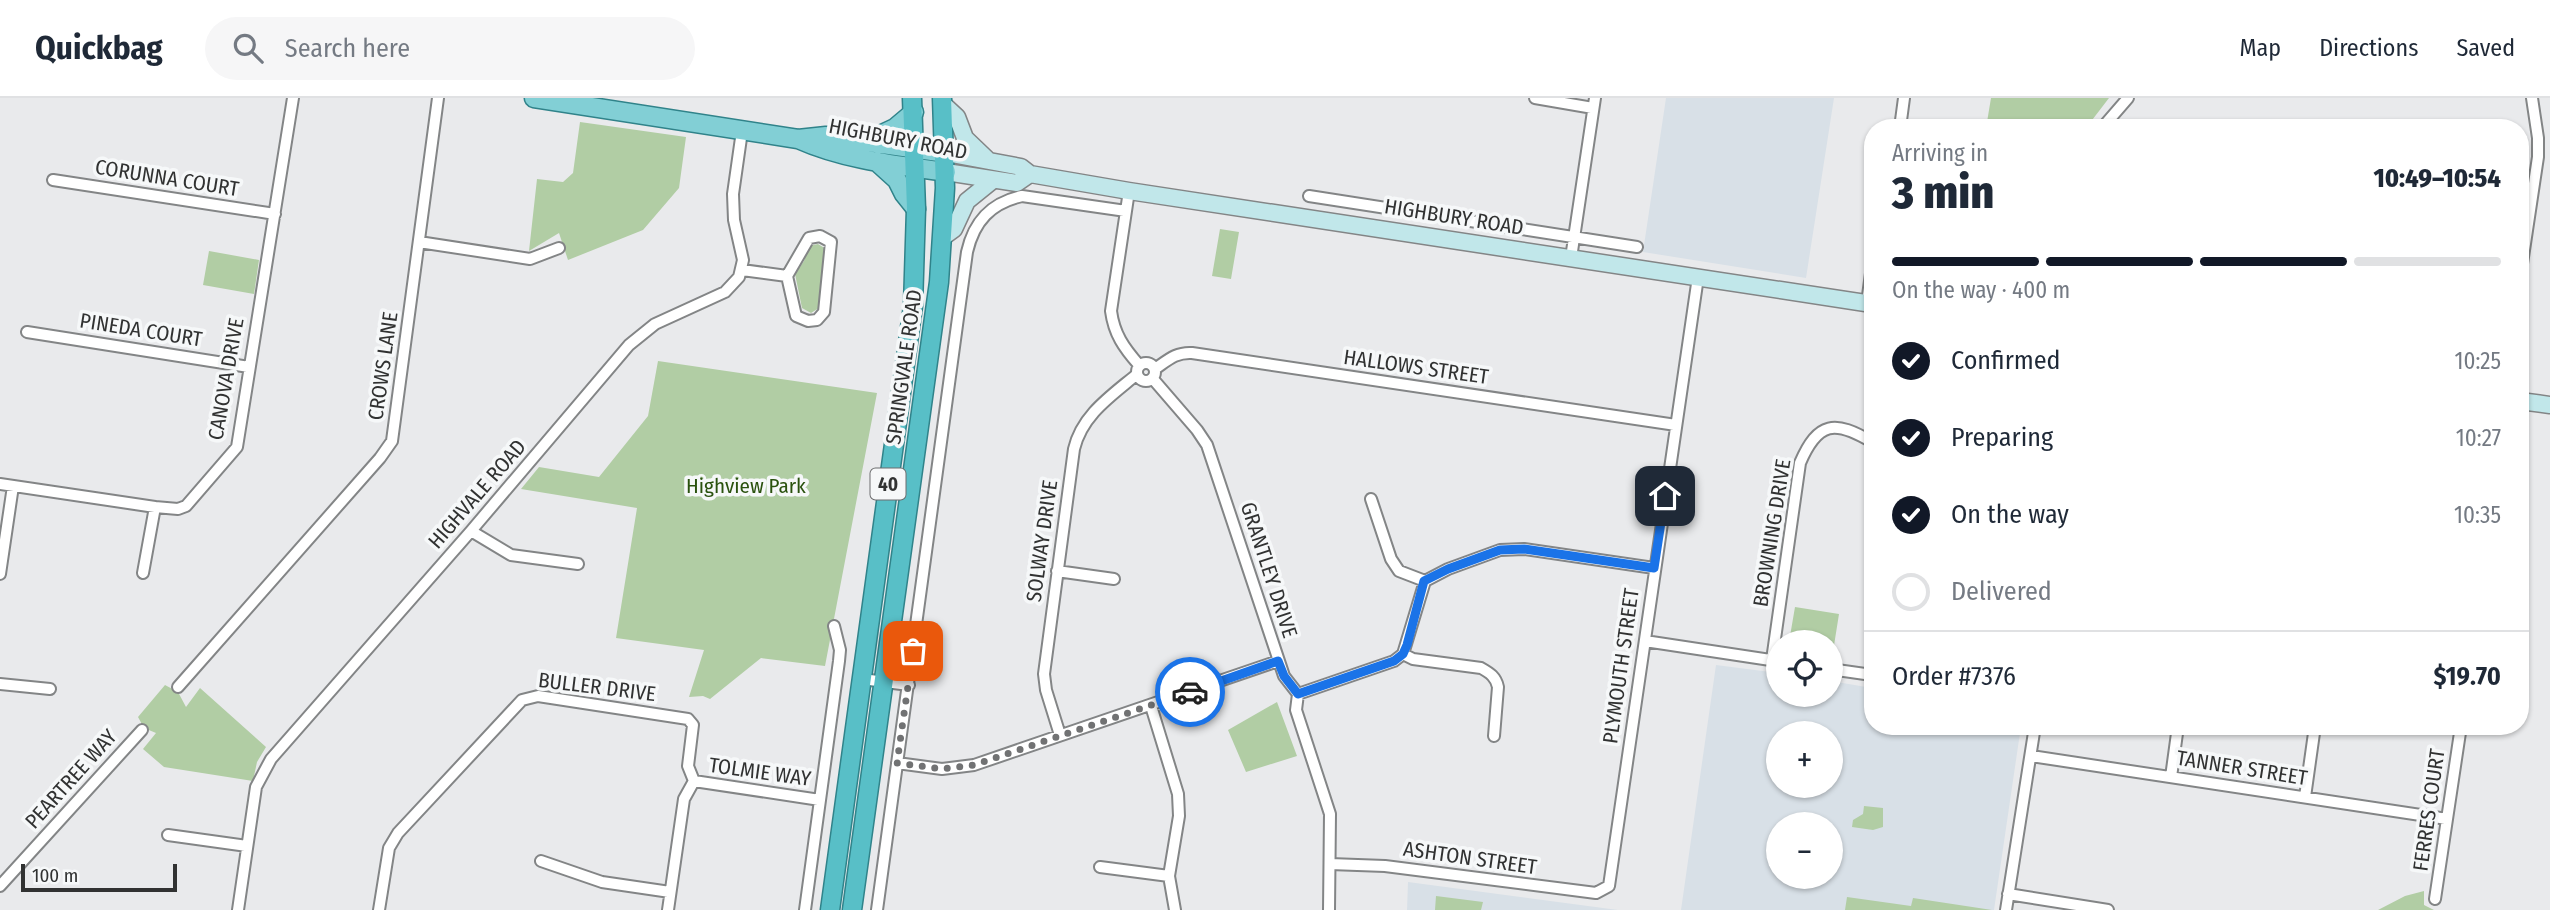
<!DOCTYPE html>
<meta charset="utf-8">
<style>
body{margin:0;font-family:"Fira Sans Condensed",sans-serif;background:#f6f6f7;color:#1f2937;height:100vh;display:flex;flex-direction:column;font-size:26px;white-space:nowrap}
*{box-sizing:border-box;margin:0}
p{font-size:23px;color:#747a83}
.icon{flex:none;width:38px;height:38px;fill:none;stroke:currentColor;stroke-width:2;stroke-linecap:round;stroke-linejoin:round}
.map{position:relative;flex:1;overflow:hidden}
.sheet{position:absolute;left:1864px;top:21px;width:665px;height:616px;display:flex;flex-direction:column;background:#fff;border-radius:28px;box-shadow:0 2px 5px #0004}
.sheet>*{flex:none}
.buttons{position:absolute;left:1766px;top:532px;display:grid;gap:14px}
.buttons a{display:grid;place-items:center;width:77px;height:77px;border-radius:50%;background:#fff;box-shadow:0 2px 5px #0004;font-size:35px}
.scale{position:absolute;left:21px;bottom:18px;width:156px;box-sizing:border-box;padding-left:7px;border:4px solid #313232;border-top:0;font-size:19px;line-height:24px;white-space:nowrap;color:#313232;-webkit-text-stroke:5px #f6f8f9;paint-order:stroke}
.pin{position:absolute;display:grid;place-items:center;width:60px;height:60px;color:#fff;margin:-30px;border-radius:14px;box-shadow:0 4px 10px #0006}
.courier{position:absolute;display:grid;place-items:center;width:70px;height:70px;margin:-35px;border:5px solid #1a73e8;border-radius:50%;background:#fff;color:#222;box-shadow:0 2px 9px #0007}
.overview em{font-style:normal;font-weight:800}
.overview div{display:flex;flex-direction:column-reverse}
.overview{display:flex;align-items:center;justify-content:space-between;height:119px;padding:0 28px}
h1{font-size:46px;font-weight:800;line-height:52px}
.bar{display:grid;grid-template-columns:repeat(4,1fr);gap:10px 7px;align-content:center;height:84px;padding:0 28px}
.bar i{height:9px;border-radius:5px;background:#e0e1e3}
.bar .current{background:#111827}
.bar p{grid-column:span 4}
.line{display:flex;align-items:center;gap:18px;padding:0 28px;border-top:2px solid #e0e1e3}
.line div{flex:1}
ol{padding:0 28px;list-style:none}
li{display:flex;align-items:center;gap:21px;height:77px}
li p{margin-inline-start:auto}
li .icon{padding:7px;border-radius:50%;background:#111827;color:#fff;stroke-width:4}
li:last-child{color:#747a83}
li i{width:38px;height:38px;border:4px solid #e0e1e3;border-radius:50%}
header{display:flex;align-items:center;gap:42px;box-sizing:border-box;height:98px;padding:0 35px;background:#fff;border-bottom:2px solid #e0e1e3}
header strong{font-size:33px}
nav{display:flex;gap:38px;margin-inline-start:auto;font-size:24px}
.search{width:490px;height:63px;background:#f6f6f7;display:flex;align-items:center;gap:18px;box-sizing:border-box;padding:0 24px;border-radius:38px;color:#747a83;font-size:26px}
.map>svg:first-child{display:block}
</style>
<header>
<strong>Quickbag</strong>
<div class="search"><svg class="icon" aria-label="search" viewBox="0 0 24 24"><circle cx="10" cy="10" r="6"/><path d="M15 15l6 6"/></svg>Search here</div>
<nav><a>Map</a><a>Directions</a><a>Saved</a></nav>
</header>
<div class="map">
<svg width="2550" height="812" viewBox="0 0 2550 812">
<rect width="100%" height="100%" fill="#e9eaec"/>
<path fill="#d8e0e7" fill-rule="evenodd" d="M1666 0H1834L1806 180 1643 154Z
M1716 567 1778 575V597H1830L1831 583 1872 590V628H2021L1994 812H1681ZM1778 635H1830V688H1778ZM1778 726H1830V779H1778Z
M1408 784 1618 812H1407Z"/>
<path fill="#b1cda4" d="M1991 0H2109L2086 30H1986Z
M580 24 686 39 679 90 643 132 568 162 559 135 529 153 537 81 563 84 573 75Z
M1220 131 1239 134 1231 181 1212 178Z
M818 146 826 151 819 210 811 215 802 210 795 176 804 163 809 148Z
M209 153 259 162 254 196 203 187Z
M658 263 877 295 825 568 761 560 710 601 703 598 689 599 704 552 616 540 637 410 521 391 539 369 599 379 648 318Z
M1795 509 1839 516 1832 560 1830 544H1789Z
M165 587 178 594 186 609 200 590 266 649 257 664 253 683 164 669 143 651 156 635 144 630 138 619Z
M1277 604 1297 658 1246 674 1228 632Z
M1864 708 1883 710V729L1873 732 1852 729 1853 722 1863 716Z
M2424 793V807L2434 812H2378L2405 798Z
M1436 798 1483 804 1481 812H1435Z
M1847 799 1911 808 1913 800 1992 812H1845Z"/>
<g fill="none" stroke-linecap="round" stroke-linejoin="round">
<g stroke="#838586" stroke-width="14">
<path id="minor" d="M1535 0 1593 10
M1900 30 1904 0
M2102 30 2128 0
M2402 30V28
M53 82 275 116
M1129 93 1111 213C1114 236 1124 250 1139 267
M1309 98 1637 149
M820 138 831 144 824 214 817 222 808 223 796 218 787 178 809 140Z
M419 144 530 161 559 150
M1571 160 1595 0
M742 172 787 178
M2520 179 2538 59V40L2532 0
M1867 205 1872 168
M27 234 249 269
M1137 274a9 9 0 1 1 18 0a9 9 0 1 1-18 0Z
M1155 271C1168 262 1176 254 1192 255L1676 327
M1153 281 1197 332 1207 347 1284 578 1298 596 1296 612 1330 716 1329 812
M0 386 155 409 178 411 186 408 237 349 293 0
M1371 401 1391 461 1399 473 1425 483
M471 433 511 457 578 466
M1057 473 1114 481
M143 475 155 409
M0 476 13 388
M1645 543 1777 563
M1403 556 1413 561 1481 570C1490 575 1496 579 1498 589L1494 638
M1772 562 1800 365C1818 323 1835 322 1872 344
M1830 571 1872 577
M862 581 909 587
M0 586 50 591
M178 589 380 360 392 343 438 0
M1298 596 1394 563 1403 556 1425 483 1448 471 1500 452 1524 451 1654 470
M1151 608 1178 696 1179 718 1169 778 1175 812
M1060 637 1046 592 1044 576 1074 351C1082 317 1111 298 1136 277
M2031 658 2447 721
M897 665 942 671 974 667 1278 563
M2171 679 2178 628
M694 683 820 702
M2305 699 2315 628
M168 737 247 748
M541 763 602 784 670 794
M1330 766 1385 768 1596 795 1609 788 1698 179
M1100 769 1169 778
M0 788 142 632
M2008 796 2108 812
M2435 801 2461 628
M238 812 256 689 271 661 471 433 629 247 655 226 725 194 739 179 743 162 734 122 733 96 742 33
M379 812 389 750 398 735 522 602 538 598 688 621 693 627 688 668 694 683
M668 812 684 701 694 683
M805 812 839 563 840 552 834 528
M877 812 967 154C974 123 991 105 1022 98L1126 113
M2006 812 2035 628"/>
</g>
<g stroke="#838586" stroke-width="19">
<path id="secondary" d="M943 6 957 19 965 40 989 63
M946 55 1021 69 1030 76 1129 93 1872 206
M946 74 1017 85 1030 76
M943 139 954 131 967 103 993 82
M2520 303 2550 307"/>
</g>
<g stroke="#30838a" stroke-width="21">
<path id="primary" d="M534 0 798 41C845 62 896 67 946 74
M798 41 826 38 946 55
M865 44 895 30 914 14
M876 63 897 82 904 96 916 111"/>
</g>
<g stroke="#30838a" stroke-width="21">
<path id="trunk" d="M830 812 913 208 916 111 912 0
M852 812 939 184 945 90 942 0"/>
</g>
<use href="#minor" stroke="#fff" stroke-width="10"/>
<use href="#secondary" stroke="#c1e7ea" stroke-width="16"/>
<use href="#primary" stroke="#82cfd5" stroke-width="18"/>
<use href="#trunk" stroke="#58bfc7" stroke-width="18"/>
</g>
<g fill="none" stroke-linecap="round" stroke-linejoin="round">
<path stroke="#717273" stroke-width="7" stroke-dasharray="0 12.6" d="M913 553 897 665 942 671 974 667 1190 594"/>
<path stroke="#1a73e8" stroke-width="9" d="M1190 594 1278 563 1284 578 1298 596 1394 563 1403 556 1407 547 1424 483 1448 471 1500 452 1524 451 1654 470 1665 398"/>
</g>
<g text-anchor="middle" stroke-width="7" stroke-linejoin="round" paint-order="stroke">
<rect fill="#f6f8f9" stroke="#6c6d6e" stroke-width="2" x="870.5" y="370.5" width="35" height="31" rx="5"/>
<g font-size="19" font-weight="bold" fill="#313232">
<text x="888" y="393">40</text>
</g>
<g font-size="21" fill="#313232" stroke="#f6f8f9">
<text transform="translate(898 41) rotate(11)" y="7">HIGHBURY ROAD</text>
<text transform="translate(167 80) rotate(9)" y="7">CORUNNA COURT</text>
<text transform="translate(1454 119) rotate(9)" y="7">HIGHBURY ROAD</text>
<text transform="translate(141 232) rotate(9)" y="7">PINEDA COURT</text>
<text transform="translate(383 268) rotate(-82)" y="7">CROWS LANE</text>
<text transform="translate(904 269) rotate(-82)" y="7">SPRINGVALE ROAD</text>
<text transform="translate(1416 269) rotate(8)" y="7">HALLOWS STREET</text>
<text transform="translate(226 281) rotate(-80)" y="7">CANOVA DRIVE</text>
<text transform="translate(477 396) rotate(-49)" y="7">HIGHVALE ROAD</text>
<text transform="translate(1772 435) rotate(-81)" y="7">BROWNING DRIVE</text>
<text transform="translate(1042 443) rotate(-82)" y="7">SOLWAY DRIVE</text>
<text transform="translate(1269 472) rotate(72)" y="7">GRANTLEY DRIVE</text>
<text transform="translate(1621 568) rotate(-82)" y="7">PLYMOUTH STREET</text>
<text transform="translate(597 589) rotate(7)" y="7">BULLER DRIVE</text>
<text transform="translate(2242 670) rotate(9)" y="7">TANNER STREET</text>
<text transform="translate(760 674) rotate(8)" y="7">TOLMIE WAY</text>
<text transform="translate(71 681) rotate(-48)" y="7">PEARTREE WAY</text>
<text transform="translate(2429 712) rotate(-82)" y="7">FERRES COURT</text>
<text transform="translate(1470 760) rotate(8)" y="7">ASHTON STREET</text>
</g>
<g font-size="21" fill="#2a520e" stroke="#f6f8f9">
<text x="746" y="395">Highview Park</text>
</g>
</g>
</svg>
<div class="buttons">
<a><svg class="icon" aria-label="locate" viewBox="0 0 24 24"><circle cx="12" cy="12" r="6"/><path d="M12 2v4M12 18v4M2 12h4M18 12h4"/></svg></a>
<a>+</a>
<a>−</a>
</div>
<div class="scale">100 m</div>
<div class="pin" style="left:913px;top:553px;background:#ea580c"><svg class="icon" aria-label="bag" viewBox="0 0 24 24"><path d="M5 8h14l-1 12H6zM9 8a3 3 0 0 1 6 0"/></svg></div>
<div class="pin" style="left:1665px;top:398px;background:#1f2937"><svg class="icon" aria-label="home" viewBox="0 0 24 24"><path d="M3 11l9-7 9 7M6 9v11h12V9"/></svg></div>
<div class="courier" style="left:1190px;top:594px"><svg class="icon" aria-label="car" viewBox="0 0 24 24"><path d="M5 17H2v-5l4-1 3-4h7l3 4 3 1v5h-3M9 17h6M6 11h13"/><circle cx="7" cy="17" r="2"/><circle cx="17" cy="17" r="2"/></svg></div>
<section class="sheet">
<div class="overview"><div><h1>3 min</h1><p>Arriving in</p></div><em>10:49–10:54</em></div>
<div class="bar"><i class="current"></i><i class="current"></i><i class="current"></i><i></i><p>On the way · 400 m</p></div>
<ol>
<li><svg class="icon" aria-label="check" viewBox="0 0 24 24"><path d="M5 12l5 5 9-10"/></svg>Confirmed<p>10:25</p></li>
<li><svg class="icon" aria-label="check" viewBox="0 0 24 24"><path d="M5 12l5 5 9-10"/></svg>Preparing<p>10:27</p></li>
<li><svg class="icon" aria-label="check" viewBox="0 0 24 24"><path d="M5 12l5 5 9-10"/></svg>On the way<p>10:35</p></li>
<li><i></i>Delivered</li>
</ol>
<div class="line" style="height:91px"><div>Order #7376</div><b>$19.70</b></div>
</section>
</div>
